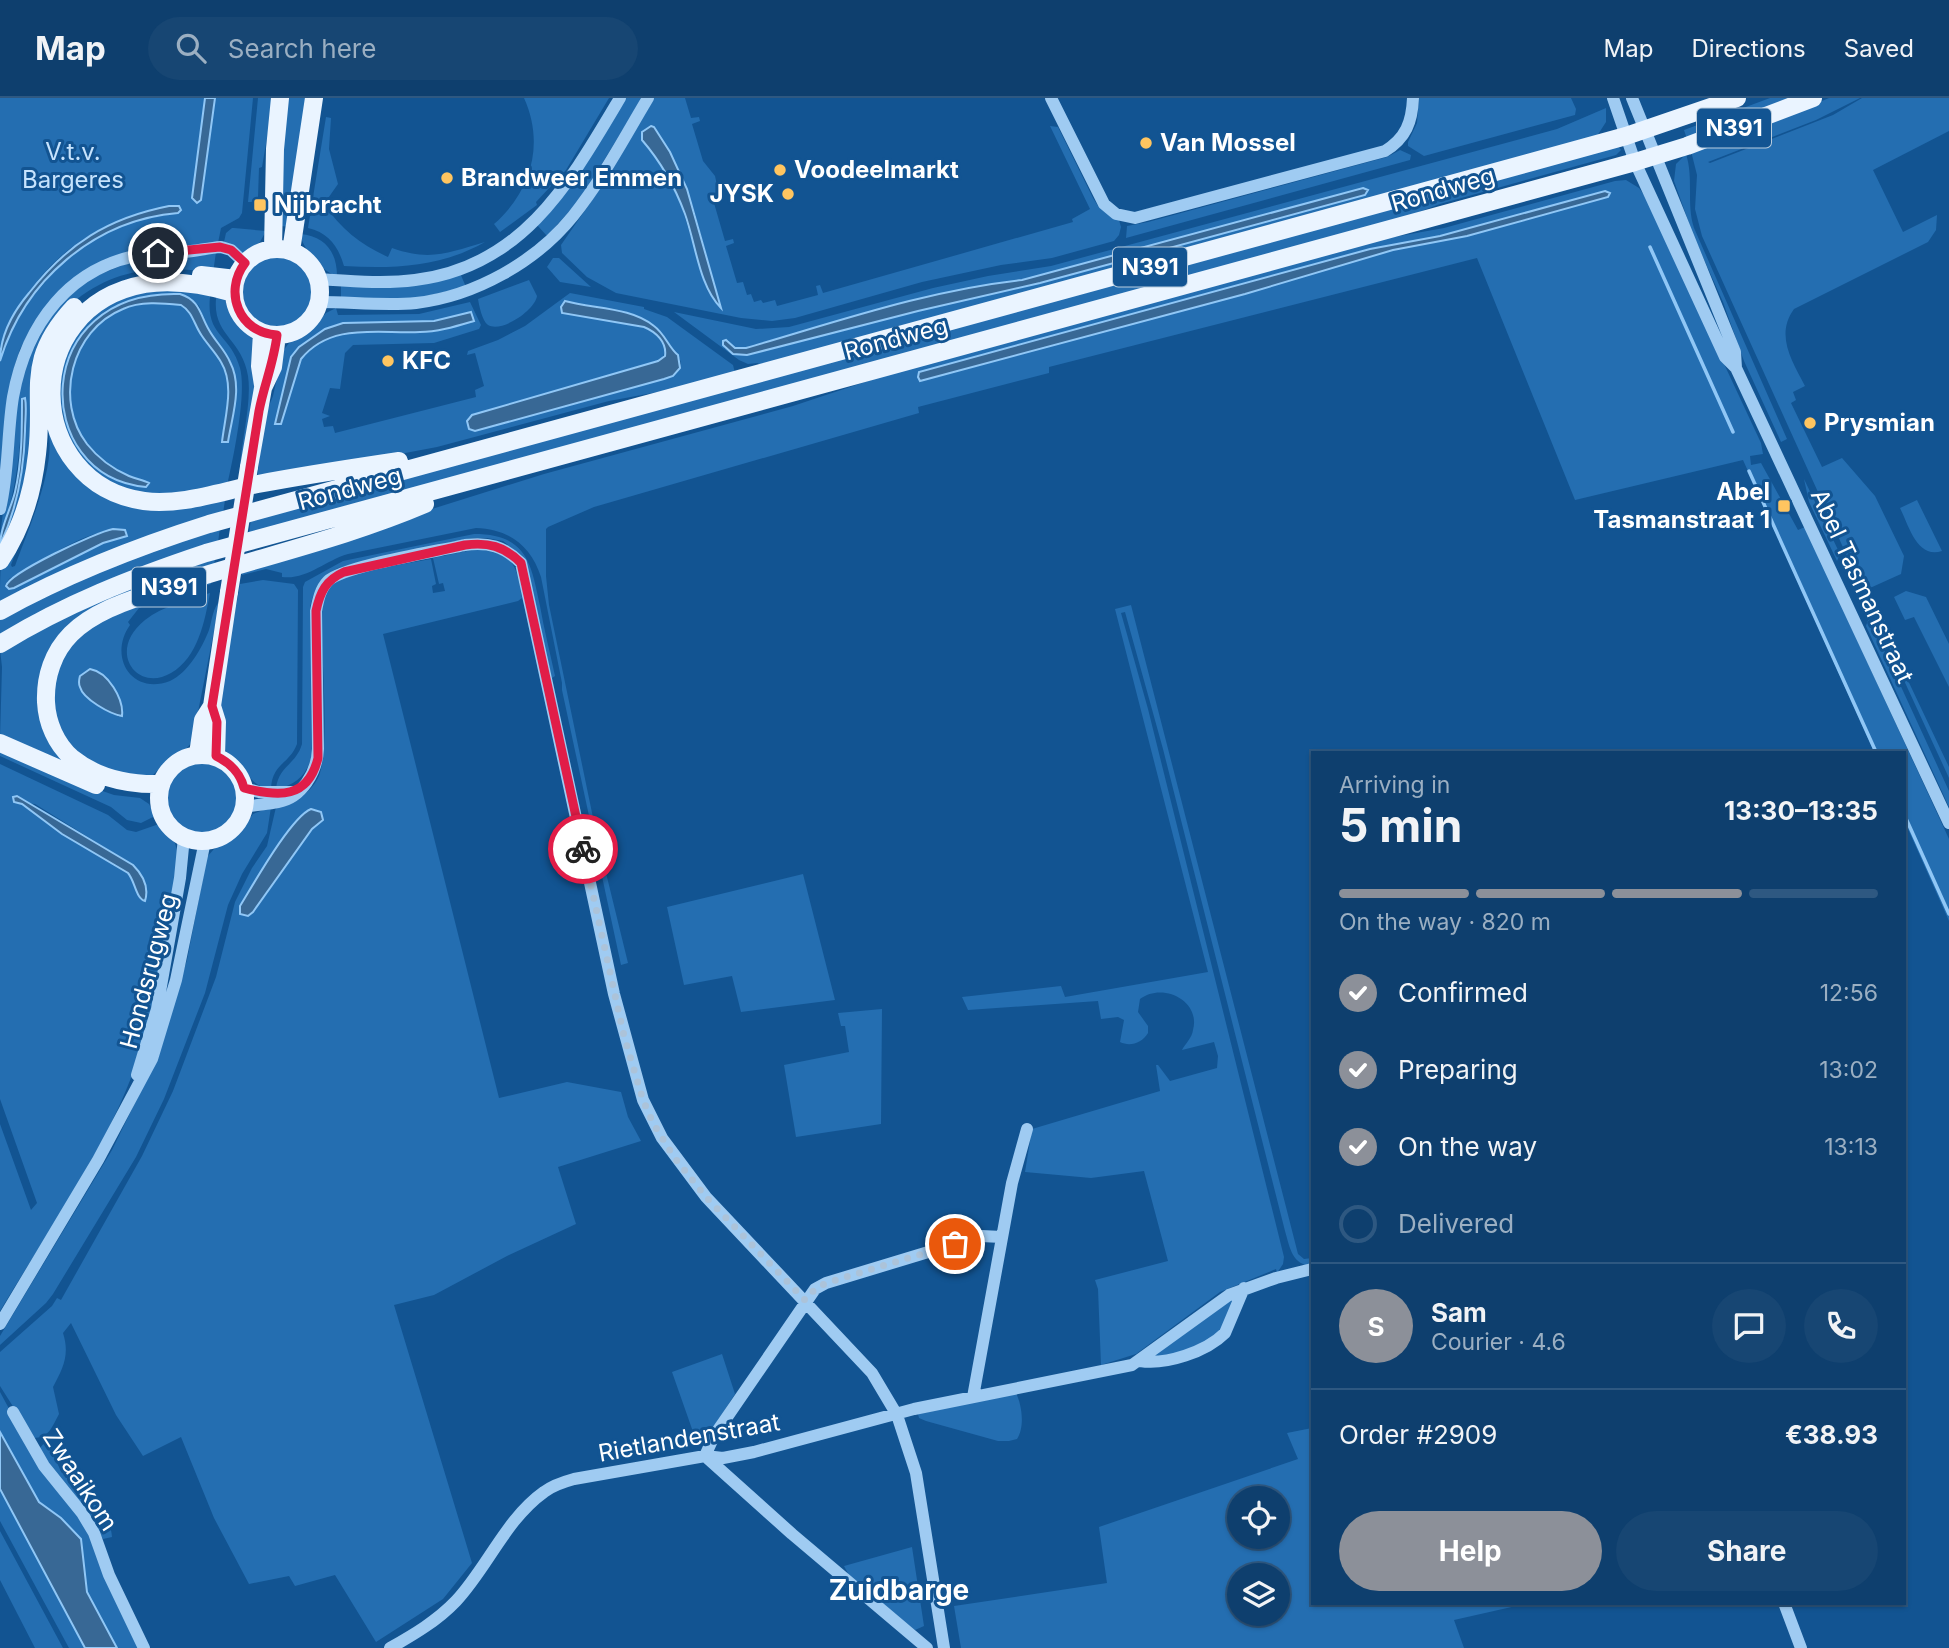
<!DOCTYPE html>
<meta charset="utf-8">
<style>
body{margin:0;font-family:Inter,sans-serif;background:#174673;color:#f1f3f6;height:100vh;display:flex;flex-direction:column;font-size:26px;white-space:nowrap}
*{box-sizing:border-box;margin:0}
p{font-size:23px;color:#9bafc2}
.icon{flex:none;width:38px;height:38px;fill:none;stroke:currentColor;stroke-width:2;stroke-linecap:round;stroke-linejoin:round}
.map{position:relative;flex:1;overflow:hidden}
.drawer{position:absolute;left:1311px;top:653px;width:595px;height:854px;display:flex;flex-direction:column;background:#0e3f6e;border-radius:0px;box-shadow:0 2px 5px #0004,0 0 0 2px #2e5881}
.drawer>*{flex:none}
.fabs{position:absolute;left:1227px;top:1388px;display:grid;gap:14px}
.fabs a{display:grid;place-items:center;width:63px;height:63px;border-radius:50%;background:#0e3f6e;box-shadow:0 2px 5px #0004,0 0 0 2px #2e5881;font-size:35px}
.pin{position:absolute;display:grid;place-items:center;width:60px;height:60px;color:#fff;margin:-30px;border:4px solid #fff;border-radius:50%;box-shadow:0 2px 7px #0007}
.courier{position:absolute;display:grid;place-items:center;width:70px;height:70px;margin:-35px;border:5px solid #e11d48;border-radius:50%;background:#fff;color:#222;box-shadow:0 2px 9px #0007}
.head em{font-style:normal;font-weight:700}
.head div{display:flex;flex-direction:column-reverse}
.head{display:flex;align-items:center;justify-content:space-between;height:119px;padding:0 28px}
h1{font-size:46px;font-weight:700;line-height:52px}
.bar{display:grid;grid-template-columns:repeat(4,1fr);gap:10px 7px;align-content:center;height:84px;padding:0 28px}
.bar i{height:9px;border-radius:5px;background:#2e5881}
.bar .active{background:#8c9099}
.bar p{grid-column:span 4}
.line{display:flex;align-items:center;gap:18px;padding:0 28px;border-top:2px solid #2e5881}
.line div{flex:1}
.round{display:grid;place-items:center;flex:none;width:74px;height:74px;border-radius:37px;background:#174673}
ol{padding:0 28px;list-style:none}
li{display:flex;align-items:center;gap:21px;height:77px}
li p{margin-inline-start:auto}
li .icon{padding:7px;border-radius:50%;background:#8c9099;color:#fff;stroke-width:4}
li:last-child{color:#9bafc2}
li i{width:38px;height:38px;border:4px solid #2e5881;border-radius:50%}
.action{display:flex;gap:14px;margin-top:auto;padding:14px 28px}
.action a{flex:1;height:80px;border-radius:42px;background:#8c9099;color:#fff;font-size:28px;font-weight:700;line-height:80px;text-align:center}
.action a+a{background:#174673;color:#f1f3f6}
header{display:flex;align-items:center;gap:42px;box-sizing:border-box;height:98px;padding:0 35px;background:#0e3f6e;border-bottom:2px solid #2e5881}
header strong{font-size:33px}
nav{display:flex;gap:38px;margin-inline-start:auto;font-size:24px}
.search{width:490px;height:63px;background:#174673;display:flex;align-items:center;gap:18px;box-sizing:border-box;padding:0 24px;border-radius:38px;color:#9bafc2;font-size:26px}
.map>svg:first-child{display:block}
</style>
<header>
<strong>Map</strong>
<div class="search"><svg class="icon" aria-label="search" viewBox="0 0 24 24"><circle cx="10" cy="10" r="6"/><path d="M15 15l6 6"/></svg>Search here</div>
<nav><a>Map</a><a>Directions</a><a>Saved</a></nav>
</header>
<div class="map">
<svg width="1949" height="1550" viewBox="0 0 1949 1550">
<rect width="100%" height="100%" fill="#125492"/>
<path fill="#246eb1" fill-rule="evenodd" d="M0 0H205L192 100 201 102 215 0H253L242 115 239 120 221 130 218 145 107 164 35 224 20 251 14 270 0 387V263L8 240 28 204 60 167 94 141 134 123 178 115C155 110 148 113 125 121 65 141 21 191 0 250Z
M258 0H274L262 69 259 70 258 99H255V104H248Z
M287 0H308L292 129 280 128V66Z
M524 0H609L566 72 536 104 537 107 500 134 494 126C531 94 545 46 524 0Z
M624 0H642L581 100 547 138 537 127Z
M654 0H685L691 20 699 19 700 23 692 26 703 63 715 78 718 92 714 105 725 143 733 141 734 145 726 148 737 185 743 184 747 197 751 196 754 204 761 202 763 205 775 202 777 208 818 197 816 188 820 187 823 195 1073 124 1072 121 1090 111 1050 28 1058 29 1093 100 1098 108 1119 122 1121 129 1119 137 1114 143 1052 160 1001 167 922 184 795 220 772 223 741 220 616 195 587 179 562 155 561 147 608 79ZM646 30 670 54 679 73 694 112 721 210 707 192 680 103 658 63 642 39Z
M1419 0H1571L1576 11 1575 17 1424 58 1408 48V44L1417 25Z
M1770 0H1795L1687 41 1684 32Z
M1829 0H1860L1816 22 1708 64 1710 65 1833 17 1862 0H1949V33L1873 72 1903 134 1937 117 1936 132 1928 144 1794 211C1775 237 1792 263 1805 288L1793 294 1796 302 1791 305 1822 369 1842 360 1875 398 1904 458 1901 476 1870 490 1861 489 1702 138 1695 111 1697 77 1691 53 1756 31Z
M1606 10V24L1597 38 760 268 758 265 748 266 739 262 674 214 756 231 789 229 933 190 988 178 1051 168 1557 31ZM1364 90 1368 92 1365 97 1040 185 918 213 747 257 733 256 724 250 728 242 735 250H746C836 224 928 192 1022 182Z
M326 19 331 20 329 51 338 86 324 106C341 131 361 147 388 159L392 150C431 164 450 154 485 144 441 169 394 171 344 168 338 148 329 135 308 130Z
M1618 48 1621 52 1616 57 1440 106 1390 125 249 436 251 420Z
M1400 52 1411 57 1410 62 1126 140 1127 128 1148 124 1387 59Z
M1686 56C1694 81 1686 105 1694 130L1787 341 1781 344 1744 263 1723 204 1694 139 1674 83 1676 66Z
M1626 82 1639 90 1647 101 1761 345 1763 356 1750 358 1751 367 1761 365 1798 432 1805 429 1949 741V823L1904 722V654H1874L1743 362 1575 402 1477 160 1049 269V275L918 309 919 315 594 409 548 429 546 431V478L549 507 596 734 628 865 621 867 562 592V585L541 479C531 448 509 431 476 430L348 456C324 463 307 482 282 479V475L266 471 242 477 243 470 544 376 793 308 889 276 1388 140 1444 130 1615 83ZM1605 93 1610 97 1608 99 1466 138 1393 152 1245 196 920 283 918 279 919 274 1370 151 1440 138Z
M232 130H234L266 133 260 144 244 155 234 148 224 144 226 135Z
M300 136C325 138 337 154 337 178 322 174 303 151 300 136Z
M216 154 213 175C162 167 118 169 76 202L34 342 22 405 0 447 11 419 20 387 24 362 25 300 22 301C21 350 17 393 0 439L17 297 22 273 53 213 89 181 128 165Z
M242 194a35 35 0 1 1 70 0a35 35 0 1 1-70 0Z
M553 160H559L591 189 560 184 547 169Z
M460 175 466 189 413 201H341V185Z
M168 177 212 182V186C177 182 145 178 112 192 11 236 34 388 142 406 171 411 198 402 226 396L223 415C145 438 71 466 0 504 0 493 0 477 1 467 4 458 12 448 16 439 25 421 31 403 35 384 42 351 37 320 40 288 46 217 101 180 168 177ZM47 329C59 364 27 434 15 468L12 469 11 467 37 396ZM113 431 125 432 126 438 103 445 14 490 8 491 5 487 9 481C42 463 76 438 113 431Z
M529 182 537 198C535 212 502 235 488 227 482 223 479 207 478 201Z
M140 191 211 192C203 239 230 234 240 270 247 296 233 361 227 388L165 399 111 388 70 349 55 281 85 220ZM175 196 191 200 199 208 208 231 229 261 234 272 236 298 228 344C228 318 234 287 221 264 216 254 207 247 202 238 195 226 193 214 181 207 161 205 140 203 122 211 69 234 54 306 90 349 100 362 114 372 129 378 136 380 143 382 149 385L146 389C85 381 51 325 68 267 73 249 80 234 95 221 124 197 142 203 175 196Z
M217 194 224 200 232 217 256 245 255 290 240 371C241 344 252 304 248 278 242 239 209 237 217 194Z
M570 195 644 209V211L667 219 733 267 735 275 696 287 609 303 437 349 257 383 264 320 273 298 283 253 289 245 310 233 326 215 336 210 338 217 419 216 470 204 481 227 479 231 434 245 353 247 345 255 340 291 330 290 322 315 330 318 322 321 324 329 333 328 335 335 476 299 475 292 484 288 475 255 467 257 468 253 498 242 525 228ZM565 203C593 209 634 210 656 230 664 236 667 244 673 252 677 258 680 258 681 266L664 281 475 333 468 320 472 317 661 262C671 248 657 235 644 229L562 215Z
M1804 381 1840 456 1837 463 1809 404Z
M1917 402 1942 453C1917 461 1909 428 1900 410Z
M220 429 218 445 0 537V518L70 483Z
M474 436C527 436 531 465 540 508 544 531 550 555 555 578L552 580 522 458 503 443 487 440H471L338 470C320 479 314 491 310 510L312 658C306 678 296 687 276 691 278 668 296 667 302 646L303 489 305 484 343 463Z
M477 451C514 457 516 464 522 500L518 503 383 536 499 1000 567 984 621 994 628 1019 641 1043 558 1069 576 1126 507 1158 434 1197 394 1207 472 1465 443 1501 376 1544 335 1477 295 1488 289 1478 249 1486 214 1420 181 1339 143 1358 116 1317 71 1225 63 1235C70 1257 63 1270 53 1289L59 1316C52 1329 49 1340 33 1340L0 1288V1254L52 1208 57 1200 61 1202 142 1058 173 993 216 879 235 804 252 770 267 748 276 709C294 704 309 697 318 680 330 656 322 567 322 536 321 520 320 498 333 486 347 474 410 465 431 461L436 486 432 488 433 495 445 493 443 485 439 486 433 460ZM312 711 323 722 312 731 254 814 245 818 241 816 240 808 286 737Z
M215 460 214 471 134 498 48 563 58 650 149 695 0 640 2 569 0 552 90 504Z
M212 478 211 486 139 510 128 524 130 527C108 558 131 598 170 583 188 575 202 550 209 532 212 522 213 509 220 503L192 644 187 650 170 660 151 679 129 681 70 653 49 604 63 550 100 520ZM95 572 120 600 119 619 87 599 81 593Z
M263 482 294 486 298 492 297 646C289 667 272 665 271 691 254 688 252 682 243 669 238 662 228 658 224 650 210 618 235 521 240 486Z
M1906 493 1926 499 1949 546V589L1914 519 1905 522 1894 499Z
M210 495C205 522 198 560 171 575 137 595 106 553 145 522 163 508 188 502 210 495Z
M1131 507 1286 1109 1298 1156 1304 1161 1312 1160V1168C1292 1167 1290 1150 1285 1133L1163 651 1125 514 1121 515 1148 611 1284 1159 1283 1166 1277 1175 1276 1171 1220 1194 1136 1256 1101 1267 1098 1191 1095 1182 1168 1163 1144 1073 1091 1080 1025 1074 1032 1031 1160 993 1156 967H1158L1170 983 1217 970 1218 958 1214 944 1182 952C1185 946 1192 940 1193 932 1201 902 1162 884 1140 901L1138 914 1148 928V935C1142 945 1130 949 1120 944L1124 922 1118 919 1101 921 1098 903 968 912 962 899 1061 888 1065 899 1208 874 1115 511Z
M1877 508 1889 531 1885 534 1949 669V680L1872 513Z
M1869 519 1949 693V709L1866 528Z
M0 648 91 689 114 697 140 700 149 706 155 718 141 725 127 722 111 709 0 658Z
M167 700a35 35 0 1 1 70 0a35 35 0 1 1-70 0Z
M0 666 108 717 127 732 136 734 159 726 175 745 179 760C168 825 160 891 140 954 113 1042 47 1134 0 1213V1026L31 1112 37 1105 0 1001ZM14 704 35 706 133 767 144 782 147 800 141 802 133 781 128 775 62 736 22 706Z
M271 709 267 735 242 776 228 807 205 895 164 1001 136 1059 53 1196 46 1205 0 1247V1238L112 1052 152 970 187 862 207 759 214 751 236 738 253 716Z
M803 776 835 902 741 914 732 878 684 887 667 809Z
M882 911 881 1026 796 1039 784 967 849 954 845 928H841L838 915Z
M1238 1197 1224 1231 1203 1247 1153 1262 1157 1254Z
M722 1256 735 1296 706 1341 698 1348 672 1274Z
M0 1294 13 1318 81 1416 140 1550H117L87 1494 81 1441 39 1404 0 1333Z
M1016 1295C1022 1307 1025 1329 1017 1341L1009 1343H998L926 1323 919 1320 918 1316Z
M1312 1330V1505H1529L1454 1522 1464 1550H961L954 1508 1107 1485 1099 1429 1298 1361 1287 1335ZM1239 1400H1278V1438H1239ZM1239 1477H1278V1516H1239Z
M46 1343 62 1375 68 1372C72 1378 75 1386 80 1392 94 1408 110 1414 112 1439L103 1441 39 1351Z
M0 1391 85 1550H69L0 1423Z
M0 1433 63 1550H35L0 1482Z
M912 1449 924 1528 915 1532 853 1485 844 1468Z"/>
<path fill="#386895" stroke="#90c7f6" stroke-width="2" d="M205 0H215L201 102 197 105 192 100Z
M651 28 654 29 670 54 687 91 721 210C699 188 696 147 685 116 675 89 661 64 642 42V34Z
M1363 90 1368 92 1365 97 1040 185 918 213 747 257 733 256 723 247V243L726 242 735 250H746C836 224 928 192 1022 182Z
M1605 93 1610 95 1608 99 1467 138 1393 152 1245 196 920 283 918 279 919 274 1370 151 1440 138Z
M169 108H179L181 112 178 115C94 122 24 183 0 263 0 238 13 214 29 195 67 146 108 120 169 108Z
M180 196C200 202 200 217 209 232 215 243 225 252 230 264 243 289 232 318 228 344H222C225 318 235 287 221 264 216 255 208 247 202 238 194 227 193 214 181 207 162 205 140 203 123 211 71 232 54 303 87 346 98 360 113 371 129 378 136 381 143 382 149 385L146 389C30 379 29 191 180 196Z
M565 203C594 211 631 209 654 228 665 236 669 250 678 257L680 270 673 278 664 281 475 333 469 331 467 323 472 317 658 263 665 258C667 244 656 234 644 229L562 215 561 209Z
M471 214 474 223C457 228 438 234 420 234 378 236 331 224 301 261L281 326H275L291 259 299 249 325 231 343 225 434 223Z
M25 300C27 310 25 322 25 333 24 373 17 411 0 447 0 429 11 411 15 394 22 364 22 332 22 301Z
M113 431 125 432 127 438 103 445 14 490 9 491 6 488C9 475 96 434 113 431Z
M90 571C108 574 124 601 122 618 110 616 83 601 80 589 78 585 79 582 80 578Z
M17 698 133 767C143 777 149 790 145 803 136 801 135 783 128 775L62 736 22 706 14 704 13 699Z
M311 711 321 714 323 722 312 731 253 814 248 818 240 816V808C253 787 291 719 311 711Z
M0 1334 39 1404 61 1420 81 1441 87 1494 117 1550H85L0 1391Z"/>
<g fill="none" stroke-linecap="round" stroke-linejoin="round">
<path stroke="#90c7f6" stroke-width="3.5" d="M1650 149 1733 334
M1749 373 1876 654
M1904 716 1949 816"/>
<path stroke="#9fcbf2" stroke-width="12" d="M1051 0 1104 106 1116 116 1135 120 1385 53C1406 40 1412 24 1413 0
M1613 0 1635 64 1725 259 1736 270 1949 725
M1632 0 1735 254 1736 270
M318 181C350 183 384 186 415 182 523 169 570 84 620 0
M320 204C351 204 385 208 416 205 475 198 536 164 573 118 602 82 624 40 648 0
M0 411C9 374 7 336 13 299 26 227 69 167 146 156 158 154 171 156 183 154 196 153 208 150 221 149L231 152 245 165
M244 690 259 694H295
M245 709C256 707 267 706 278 704 302 700 317 674 318 651L316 513C318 503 320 491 328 483 343 468 439 453 465 447 488 444 504 448 521 465L614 896 643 1002 662 1040 706 1099 872 1275 897 1317 916 1375 944 1550
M137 977 157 911 180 780 184 739
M0 1226 98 1062 152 961 176 882 205 743
M1140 1263C1166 1267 1206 1254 1225 1235L1244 1190
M973 1299 1012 1085 1027 1031
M13 1314 44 1368 82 1415 94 1435 109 1477 144 1550
M705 1358 714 1338 815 1191 826 1185 981 1138 1002 1139
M705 1358 792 1436 927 1550
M1784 1505 1801 1550
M390 1550C413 1537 437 1523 456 1503 487 1470 506 1421 544 1394 553 1387 563 1384 574 1381L705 1358 723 1360 754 1354 914 1311 1132 1267 1229 1197 1276 1180 1312 1171"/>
<path stroke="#eaf4ff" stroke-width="18" d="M234 194a43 43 0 1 1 86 0a43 43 0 1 1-86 0Z
M273 151 275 51 280 0
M291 153 314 0
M201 177 236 181
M234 195C206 187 174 181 145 186 17 209 24 386 144 403 181 408 222 393 258 386 305 377 352 370 399 363
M262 235 260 268 263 287
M249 369 263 290 273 269 277 237
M0 463C21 432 33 393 37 356 45 292 23 264 74 209
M0 513C67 476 136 449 209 426L1528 65 1626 38 1737 0
M0 546C65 506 134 479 206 455L1635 64 1687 48 1813 0
M0 645 96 687
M198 656 203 622 212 608
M159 700a43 43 0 1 1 86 0a43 43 0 1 1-86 0Z
M216 658 217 624 212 608 229 494
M161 686C128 687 98 681 72 660 56 646 47 625 46 604 45 579 53 554 71 536 97 510 138 500 171 488 255 460 343 441 425 406"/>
<path stroke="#eaf4ff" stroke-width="18" d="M229 494 249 369"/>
</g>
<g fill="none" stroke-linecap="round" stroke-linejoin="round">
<path stroke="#acc3d9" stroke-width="7" stroke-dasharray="0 12.6" d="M583 751 624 938 643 1002 653 1025 674 1059 706 1099 805 1202 815 1191 826 1185 955 1146"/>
<path stroke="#e11d48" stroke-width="9" d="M158 155 220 149 231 152 245 165C223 194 239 235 277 237 274 264 264 287 259 313L212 608 217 624 216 658C230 665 240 674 244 690 279 699 308 701 318 660L316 513C320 494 326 482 344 474L465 447C488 444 504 448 521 465L583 751"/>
</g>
<g fill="#ffc560" stroke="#125492" stroke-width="2.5">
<circle cx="1146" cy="45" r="7"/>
<circle cx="780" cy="72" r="7"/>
<circle cx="447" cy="80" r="7"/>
<circle cx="788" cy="96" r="7"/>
<rect x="253" y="100" width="14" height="14" rx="3.5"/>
<circle cx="388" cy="263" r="7"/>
<circle cx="1810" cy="325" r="7"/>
<rect x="1777" y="401" width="14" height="14" rx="3.5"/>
</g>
<g text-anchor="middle" stroke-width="6" stroke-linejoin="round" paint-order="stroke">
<g fill="#125492" stroke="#b8ccde" stroke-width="2">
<rect x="1697" y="10.5" width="74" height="39" rx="5"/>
<rect x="1113" y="149.5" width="74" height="39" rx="5"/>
<rect x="132" y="469.5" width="74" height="39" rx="5"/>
</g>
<g font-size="23" font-weight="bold" fill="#fff">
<text x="1734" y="38">N391</text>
<text x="1150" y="177">N391</text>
<text x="169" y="497">N391</text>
</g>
<g font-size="24" font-weight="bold" fill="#fff" stroke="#125492" text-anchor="start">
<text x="1160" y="53">Van Mossel</text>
<text x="794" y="80">Voodeelmarkt</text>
<text x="461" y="88">Brandweer Emmen</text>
<text x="774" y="104" text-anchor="end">JYSK</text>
<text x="274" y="115">Nijbracht</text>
<text x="402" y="271">KFC</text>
<text x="1824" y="333">Prysmian</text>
<text x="1770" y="402" text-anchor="end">Abel<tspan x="1770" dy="28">Tasmanstraat 1</tspan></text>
</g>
<g font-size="24" fill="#c6e3fd" stroke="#125492">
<text x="73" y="62">V.t.v.<tspan x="73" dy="28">Bargeres</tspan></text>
</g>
<g font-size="24" fill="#fff" stroke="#125492">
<text transform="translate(1443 92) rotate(-16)" y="8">Rondweg</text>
<text transform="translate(896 241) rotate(-15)" y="8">Rondweg</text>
<text transform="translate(350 391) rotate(-15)" y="8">Rondweg</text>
<text transform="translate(1862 488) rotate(65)" y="8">Abel Tasmanstraat</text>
<text transform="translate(149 873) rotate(-75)" y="8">Hondsrugweg</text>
<text transform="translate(689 1340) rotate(-10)" y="8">Rietlandenstraat</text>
<text transform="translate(80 1382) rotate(57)" y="8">Zwaaikom</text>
</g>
<g font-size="28" font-weight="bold" fill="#fff" stroke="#125492">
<text x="899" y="1502">Zuidbarge</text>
</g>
</g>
</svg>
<div class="fabs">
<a><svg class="icon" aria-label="locate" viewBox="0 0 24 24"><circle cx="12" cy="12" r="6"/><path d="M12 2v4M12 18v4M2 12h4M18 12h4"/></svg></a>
<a><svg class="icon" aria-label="layers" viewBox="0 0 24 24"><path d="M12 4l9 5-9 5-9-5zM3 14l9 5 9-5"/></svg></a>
</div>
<div class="pin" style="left:955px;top:1146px;background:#ea580c"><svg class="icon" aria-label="bag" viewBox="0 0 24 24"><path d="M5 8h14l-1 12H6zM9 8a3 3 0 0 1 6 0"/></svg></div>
<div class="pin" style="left:158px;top:155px;background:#1f2937"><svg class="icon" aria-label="home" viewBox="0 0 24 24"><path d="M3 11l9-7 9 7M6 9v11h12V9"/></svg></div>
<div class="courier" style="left:583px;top:751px"><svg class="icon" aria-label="bike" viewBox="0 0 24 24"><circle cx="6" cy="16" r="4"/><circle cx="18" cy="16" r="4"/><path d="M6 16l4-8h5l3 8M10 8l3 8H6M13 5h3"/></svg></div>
<section class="drawer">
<div class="head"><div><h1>5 min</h1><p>Arriving in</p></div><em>13:30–13:35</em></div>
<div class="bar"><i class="active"></i><i class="active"></i><i class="active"></i><i></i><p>On the way · 820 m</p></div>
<ol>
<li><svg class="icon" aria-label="check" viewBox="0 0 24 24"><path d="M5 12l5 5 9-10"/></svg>Confirmed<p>12:56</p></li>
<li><svg class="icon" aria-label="check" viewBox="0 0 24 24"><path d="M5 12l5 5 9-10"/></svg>Preparing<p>13:02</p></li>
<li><svg class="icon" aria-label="check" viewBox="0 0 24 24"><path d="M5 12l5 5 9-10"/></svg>On the way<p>13:13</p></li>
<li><i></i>Delivered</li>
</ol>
<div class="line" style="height:126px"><b class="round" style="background:#8c9099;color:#fff">S</b><div><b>Sam</b><p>Courier · 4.6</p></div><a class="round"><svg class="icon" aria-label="chat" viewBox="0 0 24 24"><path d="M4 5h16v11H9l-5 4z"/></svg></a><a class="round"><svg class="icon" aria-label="phone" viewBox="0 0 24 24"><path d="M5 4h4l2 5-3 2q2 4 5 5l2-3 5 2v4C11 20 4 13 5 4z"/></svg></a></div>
<div class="line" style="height:91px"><div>Order #2909</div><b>€38.93</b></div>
<div class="action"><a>Help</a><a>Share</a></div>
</section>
</div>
